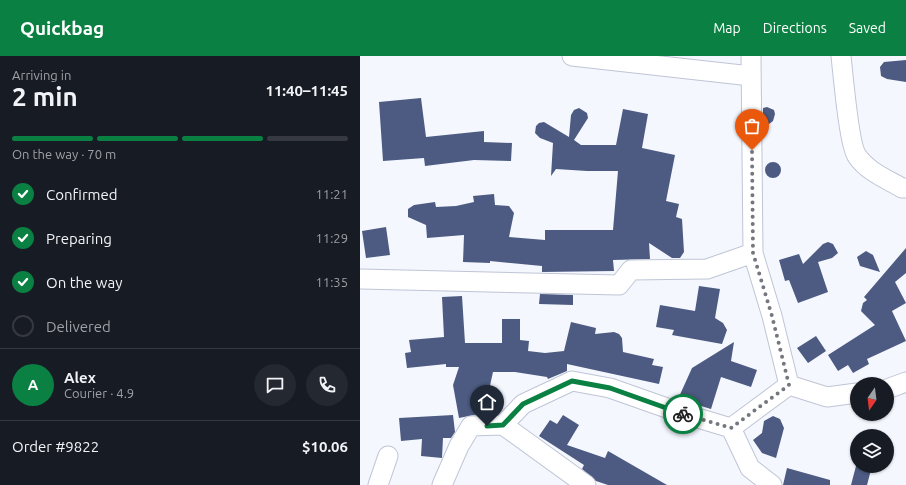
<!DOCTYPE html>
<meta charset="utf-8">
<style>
body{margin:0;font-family:Ubuntu,sans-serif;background:#242831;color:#f1f3f6;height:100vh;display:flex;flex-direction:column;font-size:15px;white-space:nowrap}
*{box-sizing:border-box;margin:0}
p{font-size:13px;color:#9ea1a6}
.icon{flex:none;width:22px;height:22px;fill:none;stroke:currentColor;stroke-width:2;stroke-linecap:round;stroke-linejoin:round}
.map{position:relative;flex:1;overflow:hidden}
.panel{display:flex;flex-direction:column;background:#171b24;width:360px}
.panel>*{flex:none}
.needle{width:26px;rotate:194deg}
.tools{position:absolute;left:490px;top:321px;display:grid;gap:8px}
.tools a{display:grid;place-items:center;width:44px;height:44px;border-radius:50%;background:#171b24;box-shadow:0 1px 3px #0004;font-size:20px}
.pin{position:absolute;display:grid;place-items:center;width:34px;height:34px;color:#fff;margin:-41px -17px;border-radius:50% 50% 50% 0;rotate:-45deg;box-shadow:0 0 4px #0007}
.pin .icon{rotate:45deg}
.courier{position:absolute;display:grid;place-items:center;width:40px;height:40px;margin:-20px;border:3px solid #0b8043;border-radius:50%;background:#fff;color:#222;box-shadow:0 1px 5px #0007}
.overview em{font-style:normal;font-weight:700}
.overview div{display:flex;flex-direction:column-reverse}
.overview{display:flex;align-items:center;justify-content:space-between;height:68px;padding:0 12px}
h1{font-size:26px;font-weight:700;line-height:30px}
.bar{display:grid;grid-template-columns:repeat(4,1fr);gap:6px 4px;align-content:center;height:48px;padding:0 12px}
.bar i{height:5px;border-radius:3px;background:#363941}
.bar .active{background:#0b8043}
.bar p{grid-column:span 4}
.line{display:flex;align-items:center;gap:10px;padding:0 12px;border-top:1px solid #363941}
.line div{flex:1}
.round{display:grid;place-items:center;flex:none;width:42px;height:42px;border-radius:21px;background:#242831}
ol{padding:0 12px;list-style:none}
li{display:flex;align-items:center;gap:12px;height:44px}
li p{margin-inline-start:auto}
li .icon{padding:4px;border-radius:50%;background:#0b8043;color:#fff;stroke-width:4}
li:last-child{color:#9ea1a6}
li i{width:22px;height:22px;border:2px solid #363941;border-radius:50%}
header{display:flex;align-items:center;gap:24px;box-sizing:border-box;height:56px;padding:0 20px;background:#0b8043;color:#fff}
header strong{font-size:19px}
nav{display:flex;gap:22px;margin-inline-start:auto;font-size:14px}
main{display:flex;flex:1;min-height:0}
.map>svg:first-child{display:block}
</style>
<header>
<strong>Quickbag</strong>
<nav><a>Map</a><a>Directions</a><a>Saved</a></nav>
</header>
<main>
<section class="panel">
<div class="overview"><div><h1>2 min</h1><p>Arriving in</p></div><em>11:40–11:45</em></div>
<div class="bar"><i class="active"></i><i class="active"></i><i class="active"></i><i></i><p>On the way · 70 m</p></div>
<ol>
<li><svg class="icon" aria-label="check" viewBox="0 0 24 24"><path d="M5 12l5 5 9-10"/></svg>Confirmed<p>11:21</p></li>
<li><svg class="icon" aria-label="check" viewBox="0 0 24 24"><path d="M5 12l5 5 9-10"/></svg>Preparing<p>11:29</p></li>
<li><svg class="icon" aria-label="check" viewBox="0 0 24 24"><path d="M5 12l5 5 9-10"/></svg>On the way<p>11:35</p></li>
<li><i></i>Delivered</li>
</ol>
<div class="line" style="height:72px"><b class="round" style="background:#0b8043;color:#fff">A</b><div><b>Alex</b><p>Courier · 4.9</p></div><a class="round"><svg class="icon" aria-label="chat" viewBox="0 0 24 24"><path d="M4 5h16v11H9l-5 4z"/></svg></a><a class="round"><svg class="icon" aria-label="phone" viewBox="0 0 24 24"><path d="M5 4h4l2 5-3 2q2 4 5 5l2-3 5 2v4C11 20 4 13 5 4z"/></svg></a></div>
<div class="line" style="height:52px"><div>Order #9822</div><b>$10.06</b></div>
</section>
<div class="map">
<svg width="546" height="429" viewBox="0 0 546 429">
<rect width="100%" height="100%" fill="#f4f7fe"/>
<path fill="#4d5b82" d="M546 4V26L527 23 521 20 520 11 524 6Z
M61 42 66 81 124 75V86L152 87 151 105 114 104 65 110 64 102 23 105 19 46Z
M407 51 414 54 415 58 413 65 409 68 403 67V52Z
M219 52 227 57 228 62 214 84 221 89H256L263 53 288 58 282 92 315 99 306 145 319 148 316 161 322 163 324 196 320 202H312L289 187 290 203 253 204 254 215 182 216V210L130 205V207L103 206 104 179 67 182 66 169 48 161V153L54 149 75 146 76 151 96 150 114 146 113 140 134 138 135 149 149 150 154 157 149 181 185 184V174H253L258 115H227L196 113 191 120 193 87 180 82 175 77 176 70 179 67 184 66 209 81 211 59 214 54Z
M405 114a8 8 0 1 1 16 0a8 8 0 1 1-16 0Z
M26 171 30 199 6 202 2 175Z
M468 186 473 188 478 197 472 202 458 206 468 236 438 247 429 224 425 225 419 204 439 198 443 208 463 188Z
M546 192V217L535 226 546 247 532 255 546 285 507 303 509 308 493 317 488 309 478 315 468 299 515 269 501 255 503 247 507 244 504 241Z
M506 195 513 199 520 216 500 210 497 201Z
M339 230 360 233 355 262 363 267 367 274 362 288 312 279 314 274 296 271 300 249 335 255Z
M180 238 213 239V249L179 248Z
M102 240 105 287H142V263H160V284L169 285 168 295 185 297 204 295 211 266 236 272 235 278 254 276 259 278 262 282 263 296 294 303 292 309 303 311 299 328 207 308V315L188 323 187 321 155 316H133L129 334 116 343 119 358 99 362 93 329 99 311H86V308L47 312 45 297 51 296 49 284 84 281 82 241Z
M456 280 466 295 448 307 437 292Z
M374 286 371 305 397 314 391 331 361 321 351 353 318 343 332 312Z
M93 359 95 376 91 382H83L82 402 61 400 62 383 41 385 39 362Z
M203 359 219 369 207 389 245 402 248 395 307 429H248L236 425 222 413 224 409 179 380 190 364 197 368Z
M413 360 420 363 424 372 416 402 402 397 393 384 402 377 404 365Z
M496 410H512L507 429H491Z
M427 412 470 424V429H423Z"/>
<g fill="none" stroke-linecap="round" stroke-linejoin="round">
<g stroke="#bfc5d6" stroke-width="21">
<path id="minor" d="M212 0 391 20
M391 0 393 197 412 260 429 329 467 341 497 337
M481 0C483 18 489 89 497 100 508 116 527 123 542 132H546
M0 223 259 229 271 214 347 213 393 197
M527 333 546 326
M143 369 226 429
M371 372 390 412 412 429
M18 429 28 400
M82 429 99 390 111 370 143 369 163 348 212 325 250 332 321 357 371 372 429 329"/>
</g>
<use href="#minor" stroke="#fff" stroke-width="19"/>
</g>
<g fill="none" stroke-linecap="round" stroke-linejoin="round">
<path stroke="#74777d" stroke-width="4" stroke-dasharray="0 7.2" d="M323 358 371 372 429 329 412 260 393 197 392 94"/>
<path stroke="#0b8043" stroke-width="5" d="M127 370 143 369 163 348 212 325 250 332 323 358"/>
</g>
</svg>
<div class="tools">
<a><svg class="needle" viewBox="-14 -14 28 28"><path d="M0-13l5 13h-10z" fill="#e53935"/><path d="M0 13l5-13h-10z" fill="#9ea1a6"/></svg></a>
<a><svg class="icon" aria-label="layers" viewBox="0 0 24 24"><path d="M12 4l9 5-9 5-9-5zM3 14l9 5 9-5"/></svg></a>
</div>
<div class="pin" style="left:392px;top:94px;background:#ea580c"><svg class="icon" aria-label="bag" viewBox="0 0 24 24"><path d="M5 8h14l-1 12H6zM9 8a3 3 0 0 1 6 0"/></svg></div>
<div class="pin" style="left:127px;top:370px;background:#1f2937"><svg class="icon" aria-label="home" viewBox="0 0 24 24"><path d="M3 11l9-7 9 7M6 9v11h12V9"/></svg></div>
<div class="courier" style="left:323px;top:358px"><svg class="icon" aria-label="bike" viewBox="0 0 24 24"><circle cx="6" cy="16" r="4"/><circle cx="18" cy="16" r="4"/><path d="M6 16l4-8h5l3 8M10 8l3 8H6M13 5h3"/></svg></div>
</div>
</main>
